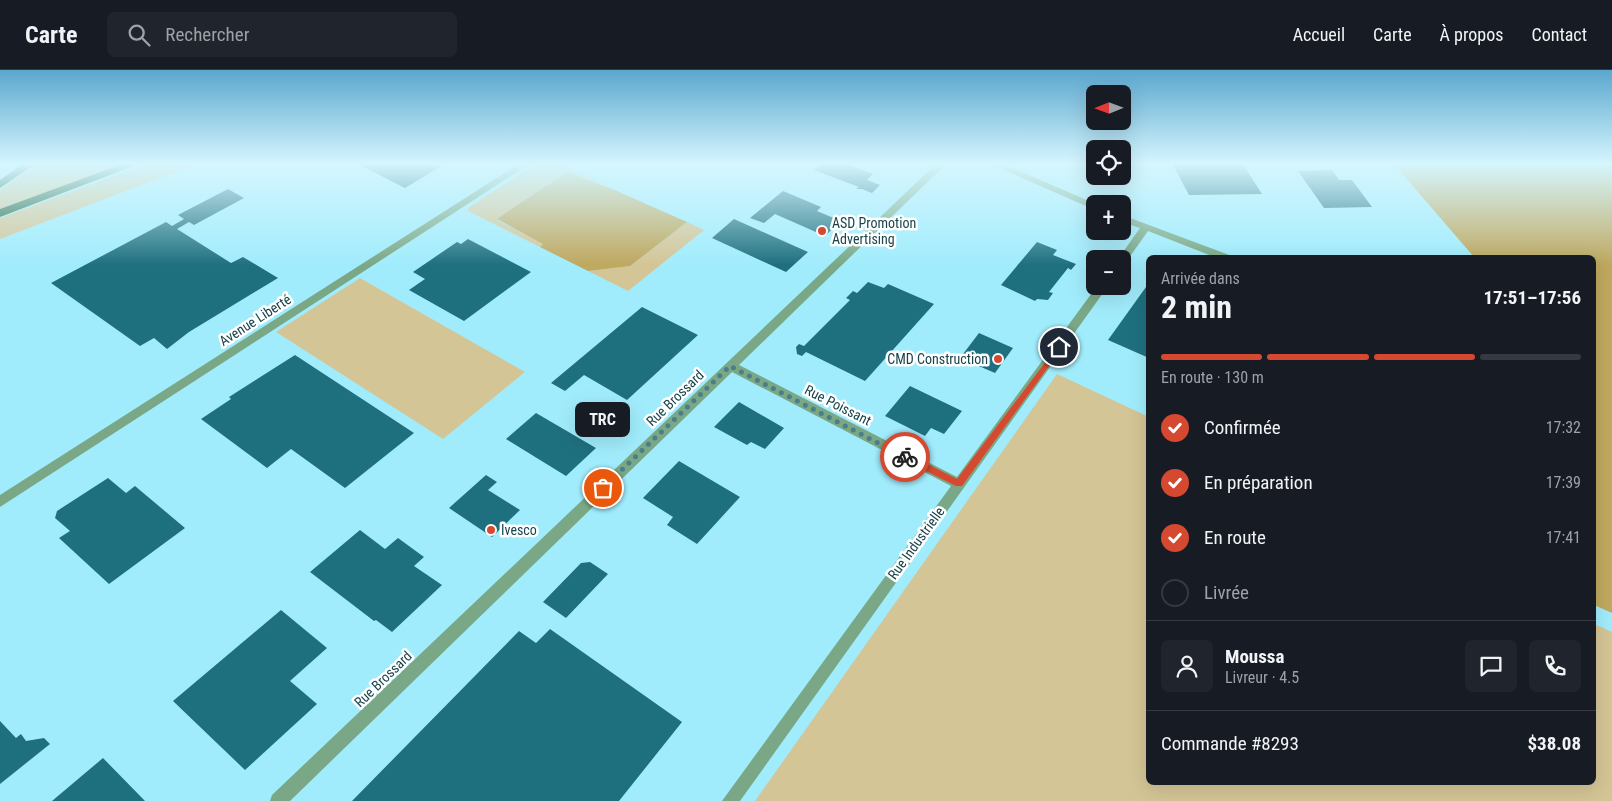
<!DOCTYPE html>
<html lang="fr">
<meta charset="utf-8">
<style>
body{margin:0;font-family:"Roboto Condensed",sans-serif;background:#20242c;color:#f1f3f6;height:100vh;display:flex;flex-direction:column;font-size:19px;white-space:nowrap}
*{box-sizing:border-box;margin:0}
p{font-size:16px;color:#9ea1a6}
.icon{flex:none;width:28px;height:28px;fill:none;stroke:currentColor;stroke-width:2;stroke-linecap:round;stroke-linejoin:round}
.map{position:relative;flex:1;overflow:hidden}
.drawer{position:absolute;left:1146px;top:185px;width:450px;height:530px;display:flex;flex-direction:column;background:#171b24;border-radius:8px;box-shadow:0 5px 20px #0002}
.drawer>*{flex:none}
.needle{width:32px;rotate:269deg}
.controls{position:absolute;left:1086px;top:15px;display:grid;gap:10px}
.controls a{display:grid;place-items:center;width:45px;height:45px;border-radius:8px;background:#171b24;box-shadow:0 5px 20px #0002;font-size:25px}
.pin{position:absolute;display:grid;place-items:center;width:42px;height:42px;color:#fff;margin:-21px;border:2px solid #fff;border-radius:50%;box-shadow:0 1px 5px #0007}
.courier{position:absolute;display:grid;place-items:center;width:50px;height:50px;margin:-25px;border:4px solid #d54931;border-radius:50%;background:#fff;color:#222;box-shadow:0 1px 6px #0007}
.bubble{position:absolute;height:35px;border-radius:8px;background:#171b24;box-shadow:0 5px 20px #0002;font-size:16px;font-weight:700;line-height:35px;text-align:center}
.overview em{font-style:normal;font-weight:700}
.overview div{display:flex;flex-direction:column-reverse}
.overview{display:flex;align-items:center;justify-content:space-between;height:85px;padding:0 15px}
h1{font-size:32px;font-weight:700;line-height:38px}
.bar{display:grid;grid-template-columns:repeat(4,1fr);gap:8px 5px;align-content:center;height:60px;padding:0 15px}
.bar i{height:6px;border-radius:4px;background:#363941}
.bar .selected{background:#d54931}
.bar p{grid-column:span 4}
.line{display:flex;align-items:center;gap:12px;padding:0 15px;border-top:1px solid #363941}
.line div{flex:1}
.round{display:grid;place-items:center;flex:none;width:52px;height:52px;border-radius:8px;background:#20242c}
ol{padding:0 15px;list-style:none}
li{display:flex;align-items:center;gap:15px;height:55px}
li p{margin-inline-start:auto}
li .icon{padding:5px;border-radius:50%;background:#d54931;color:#fff;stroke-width:4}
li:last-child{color:#9ea1a6}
li i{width:28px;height:28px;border:2px solid #363941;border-radius:50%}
header{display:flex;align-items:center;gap:30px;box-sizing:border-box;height:70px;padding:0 25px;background:#171b24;border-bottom:1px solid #363941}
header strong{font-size:24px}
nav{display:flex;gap:28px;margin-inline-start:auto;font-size:18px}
.search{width:350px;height:45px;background:#20242c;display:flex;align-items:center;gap:12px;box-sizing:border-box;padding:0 18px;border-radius:8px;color:#9ea1a6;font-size:19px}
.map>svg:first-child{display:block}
</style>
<header>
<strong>Carte</strong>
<div class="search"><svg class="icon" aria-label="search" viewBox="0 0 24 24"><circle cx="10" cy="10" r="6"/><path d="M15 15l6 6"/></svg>Rechercher</div>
<nav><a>Accueil</a><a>Carte</a><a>À propos</a><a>Contact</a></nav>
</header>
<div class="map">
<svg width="1612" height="731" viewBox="0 0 1612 731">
<rect width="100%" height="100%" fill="#a1ecfc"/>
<path fill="#d4c596" d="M39 93H126L0 139V120Z
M150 93H199L0 169V148Z
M537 93H556L609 116 567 102 497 150 544 174 540 177 468 141V138Z
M687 152 704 160 628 221 588 201 630 196Z
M360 208 525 302 443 369 276 262Z
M1057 304 1149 347V712H1594V554L1612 562V731H755Z"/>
<path fill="#bfa85f" d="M1393 93H1612V543L1594 535V188L1474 187Z
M567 102 610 118 687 152 630 196 588 201 540 177 543 174 497 149Z"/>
<path fill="#1f707f" d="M360 93H438L443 95 405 118 358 94Z
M822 93H843L873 104 867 110 880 115 872 123 862 119H856L859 117 814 100Z
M1172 93H1242L1262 124 1189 125Z
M1332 100 1339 110H1352L1372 137 1324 138 1298 101Z
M228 119 244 128 194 155 189 152 177 159 231 193 243 187 278 208 189 262 167 279 154 268 140 276 51 213 166 152 172 156 184 149 178 145Z
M783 121 821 137 817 141 841 151 825 166 775 144 764 153 750 148Z
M734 149 808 182 786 202 712 168Z
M468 169 531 202 464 251 409 220 425 209 413 202 457 172 461 174Z
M1037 172 1057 180 1053 185 1076 194 1071 200 1068 198 1049 222 1053 223 1048 230 1037 229 1035 231 1001 215Z
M868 212 884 218 888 214 934 234 865 311 806 282 802 286 797 284 796 277 799 274 804 276 850 230 846 228 853 221 857 223Z
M1146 217 1149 219V288L1108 270Z
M642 237 698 265 627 330 584 305 565 321 551 313Z
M979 263 1013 278 995 303 960 288Z
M295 285 414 363 345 418 291 379 267 398 201 349 231 329 229 327Z
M910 316 962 341 944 364 931 358 925 366 885 346Z
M739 332 784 358 765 379 751 372 747 375 714 357Z
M536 343 596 378 566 406 506 369Z
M679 391 740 427 697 474 667 455 673 447 643 428Z
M486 405 497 412 488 420 520 440 492 467 449 438Z
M108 408 126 423 135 416 185 458 109 514 59 468 70 461 55 448 57 441Z
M360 460 385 479 398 468 424 487 414 496 442 515 392 562 376 550 374 551 310 502Z
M590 492 608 504 566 548 543 532 581 493Z
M281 540 327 578 290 611 317 634 245 700 173 631Z
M550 559 682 652 619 731H352L519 561 536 573Z
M0 651 16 668 21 664 26 671 44 668 50 674 0 714Z
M103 688 145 731H52Z"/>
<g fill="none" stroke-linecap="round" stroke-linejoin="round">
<path fill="#7aa886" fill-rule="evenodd" d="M520 93H531L0 437V425Z
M937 93H947L739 295 957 407 1097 216H1108L740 731H722L951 416 732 302 290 731H270L272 725Z
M988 93H1001L1096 134 1095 140Z
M1122 145 1232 186 1233 188H1217L1148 161 1126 192 1122 193V189H1118L1140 158 1122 152Z"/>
<path fill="#1d5e35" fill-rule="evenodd" d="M24 93H37L0 118V110Z
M125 93H141L0 147V139Z"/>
</g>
<linearGradient id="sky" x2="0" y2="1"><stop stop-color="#5aa7ce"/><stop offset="0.48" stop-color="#d5f6fe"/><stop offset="1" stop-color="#d5f6fe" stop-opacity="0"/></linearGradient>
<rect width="1612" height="195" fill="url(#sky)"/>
<path fill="#d54931" d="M1059 274 1062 275V278L962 416H956L902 389V384H908L957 409Z"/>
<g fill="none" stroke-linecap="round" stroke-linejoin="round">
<path stroke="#497f8a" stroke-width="5" stroke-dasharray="0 9" d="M603 418 730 296 905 387"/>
</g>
<g fill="#d54931" stroke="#fff" stroke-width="2">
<circle cx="822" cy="161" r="5"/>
<circle cx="998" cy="289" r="5"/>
<circle cx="491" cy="460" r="5"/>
</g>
<g text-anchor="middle" stroke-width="5" stroke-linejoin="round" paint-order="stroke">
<g font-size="14" fill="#19444c" stroke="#fff" text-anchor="start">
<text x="832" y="158">ASD Promotion<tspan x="832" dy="16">Advertising</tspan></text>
<text x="988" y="294" text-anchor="end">CMD Construction</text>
<text x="501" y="465">Ivesco</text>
</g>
<g font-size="14" fill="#19444c" stroke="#fff">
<text transform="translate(255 250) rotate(-33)" y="5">Avenue Liberté</text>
<text transform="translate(675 328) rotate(-44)" y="5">Rue Brossard</text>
<text transform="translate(838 335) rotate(27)" y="5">Rue Poissant</text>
<text transform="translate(916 473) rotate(-54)" y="5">Rue Industrielle</text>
<text transform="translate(383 609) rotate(-44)" y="5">Rue Brossard</text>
</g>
</g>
</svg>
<div class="controls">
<a><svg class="needle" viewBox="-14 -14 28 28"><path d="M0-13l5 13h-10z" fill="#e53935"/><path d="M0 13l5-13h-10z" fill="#9ea1a6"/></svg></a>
<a><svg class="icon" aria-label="locate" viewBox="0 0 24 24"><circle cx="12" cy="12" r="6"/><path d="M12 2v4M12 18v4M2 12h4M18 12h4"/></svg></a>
<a>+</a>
<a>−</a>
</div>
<div class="pin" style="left:603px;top:418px;background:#ea580c"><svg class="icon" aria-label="bag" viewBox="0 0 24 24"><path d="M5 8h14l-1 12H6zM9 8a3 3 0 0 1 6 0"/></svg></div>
<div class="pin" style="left:1059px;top:277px;background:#1f2937"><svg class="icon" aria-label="home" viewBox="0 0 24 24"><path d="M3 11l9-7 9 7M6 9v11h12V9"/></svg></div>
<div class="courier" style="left:905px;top:387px"><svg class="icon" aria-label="bike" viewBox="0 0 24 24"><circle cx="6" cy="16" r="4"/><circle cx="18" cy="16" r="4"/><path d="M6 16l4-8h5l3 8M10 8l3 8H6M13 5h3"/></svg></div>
<div class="bubble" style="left:575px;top:332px;width:55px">TRC</div>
<section class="drawer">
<div class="overview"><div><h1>2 min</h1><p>Arrivée dans</p></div><em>17:51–17:56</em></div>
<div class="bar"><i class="selected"></i><i class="selected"></i><i class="selected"></i><i></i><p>En route · 130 m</p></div>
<ol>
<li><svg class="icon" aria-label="check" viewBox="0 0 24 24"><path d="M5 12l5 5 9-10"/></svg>Confirmée<p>17:32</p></li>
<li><svg class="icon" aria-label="check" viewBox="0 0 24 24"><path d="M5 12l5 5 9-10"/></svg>En préparation<p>17:39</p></li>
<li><svg class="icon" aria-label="check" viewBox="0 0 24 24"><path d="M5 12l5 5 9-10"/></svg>En route<p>17:41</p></li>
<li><i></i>Livrée</li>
</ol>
<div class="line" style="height:90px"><a class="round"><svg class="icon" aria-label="person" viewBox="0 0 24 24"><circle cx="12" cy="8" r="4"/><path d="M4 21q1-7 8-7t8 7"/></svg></a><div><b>Moussa</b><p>Livreur · 4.5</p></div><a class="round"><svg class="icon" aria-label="chat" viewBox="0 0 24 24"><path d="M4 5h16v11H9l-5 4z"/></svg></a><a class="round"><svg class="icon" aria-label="phone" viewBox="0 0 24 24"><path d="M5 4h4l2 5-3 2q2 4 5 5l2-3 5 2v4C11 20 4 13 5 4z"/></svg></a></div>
<div class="line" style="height:65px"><div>Commande #8293</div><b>$38.08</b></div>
</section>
</div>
